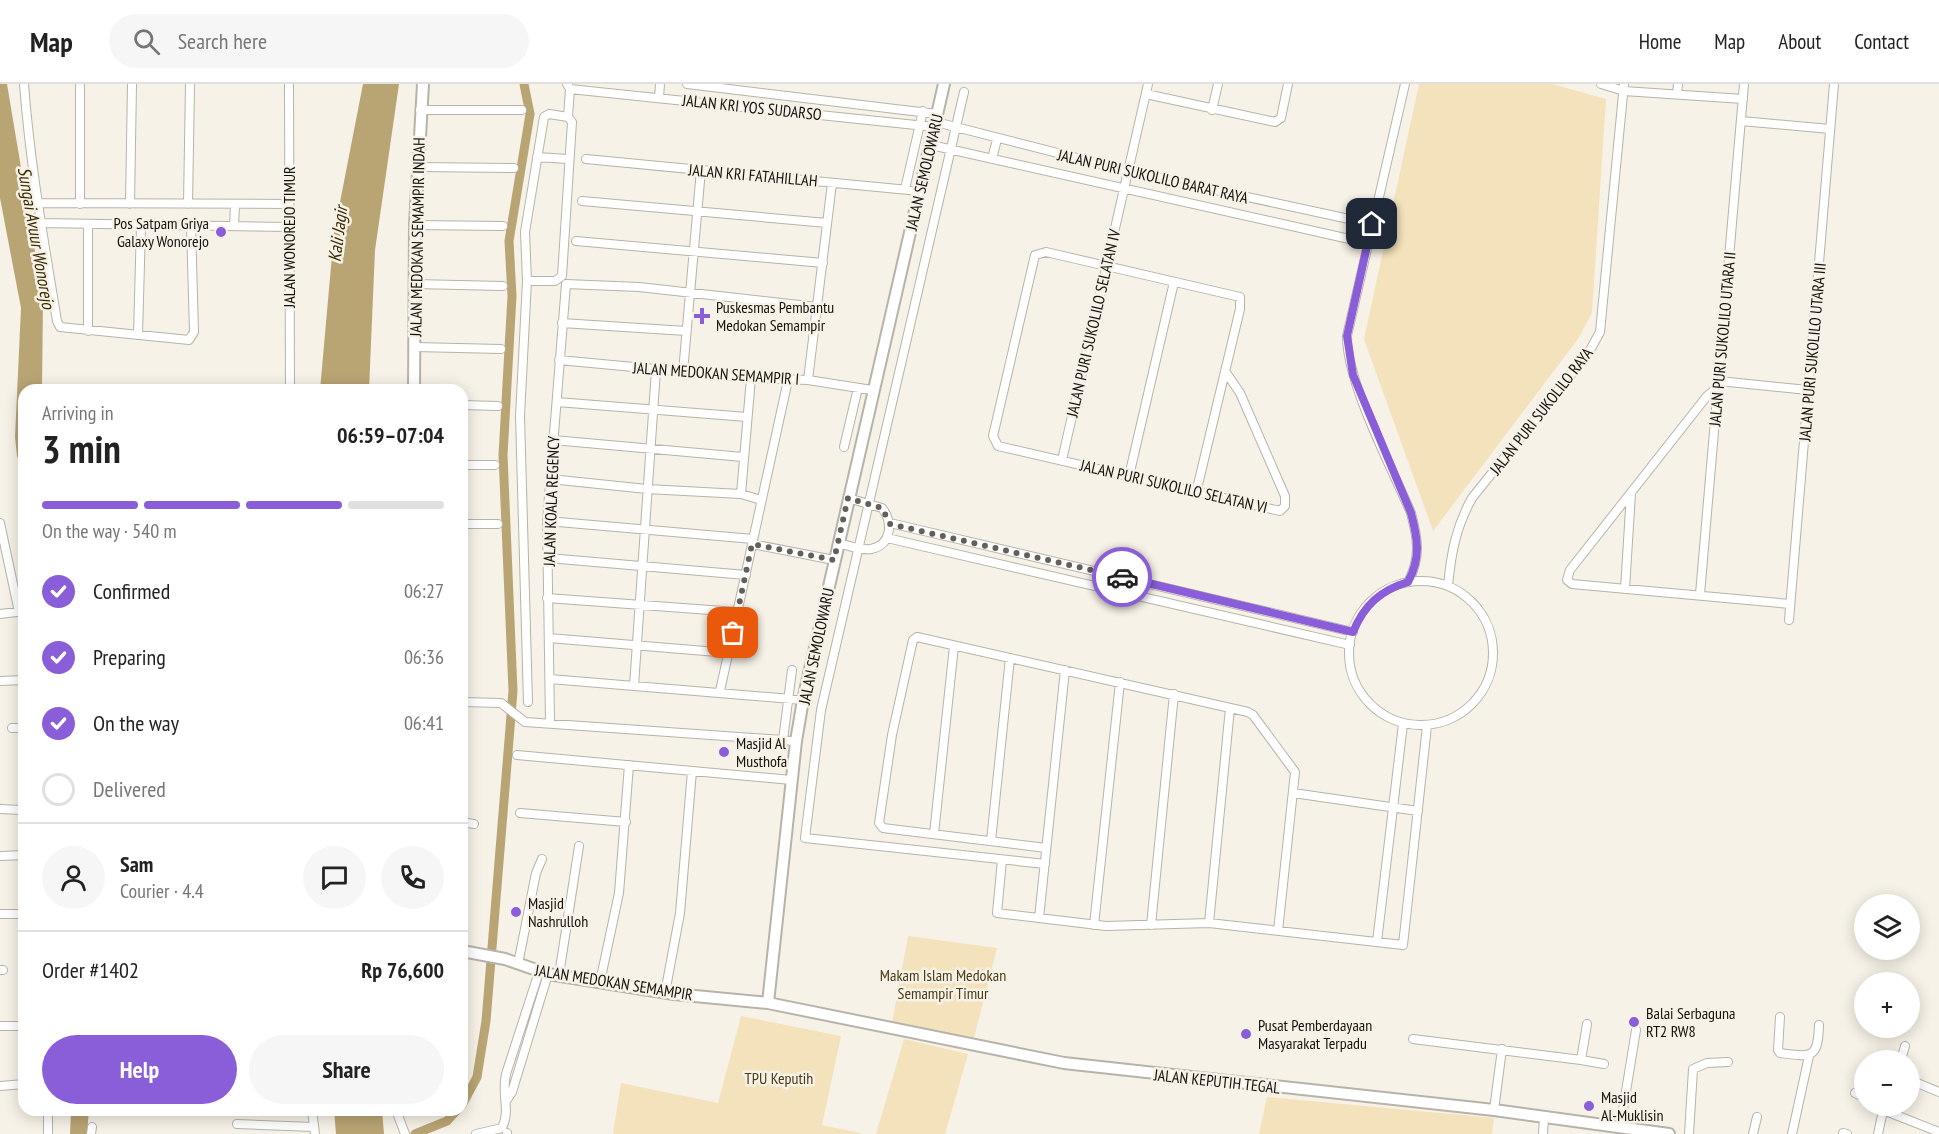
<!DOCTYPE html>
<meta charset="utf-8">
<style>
body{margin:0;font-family:"PT Sans Narrow",sans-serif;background:#f6f6f6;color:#222;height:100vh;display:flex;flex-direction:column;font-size:22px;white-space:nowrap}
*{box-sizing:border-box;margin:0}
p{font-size:20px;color:#767676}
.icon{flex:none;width:33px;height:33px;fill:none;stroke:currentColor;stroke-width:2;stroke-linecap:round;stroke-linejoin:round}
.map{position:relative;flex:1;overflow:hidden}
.details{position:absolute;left:18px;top:300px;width:450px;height:732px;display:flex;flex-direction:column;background:#fff;border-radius:18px;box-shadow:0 3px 15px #0003}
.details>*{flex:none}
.tools{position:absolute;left:1854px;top:810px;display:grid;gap:12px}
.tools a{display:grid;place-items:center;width:66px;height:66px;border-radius:50%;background:#fff;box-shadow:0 3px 15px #0003;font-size:30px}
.pin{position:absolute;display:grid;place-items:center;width:51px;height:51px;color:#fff;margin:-26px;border-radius:12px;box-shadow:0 3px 9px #0006}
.courier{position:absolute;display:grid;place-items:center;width:60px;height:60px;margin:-30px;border:4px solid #895ed8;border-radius:50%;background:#fff;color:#222;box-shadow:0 2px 8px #0007}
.summary em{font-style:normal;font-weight:600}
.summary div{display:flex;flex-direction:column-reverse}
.summary{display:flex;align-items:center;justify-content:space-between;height:102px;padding:0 24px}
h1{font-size:39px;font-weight:600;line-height:45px}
.bar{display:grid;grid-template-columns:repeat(4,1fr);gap:9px 6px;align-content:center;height:72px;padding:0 24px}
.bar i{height:8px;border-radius:4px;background:#e0e0e0}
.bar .selected{background:#895ed8}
.bar p{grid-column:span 4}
.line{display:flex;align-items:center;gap:15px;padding:0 24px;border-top:2px solid #e0e0e0}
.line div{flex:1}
.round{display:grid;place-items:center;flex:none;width:63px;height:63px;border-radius:32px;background:#f6f6f6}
ol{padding:0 24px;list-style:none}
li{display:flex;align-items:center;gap:18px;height:66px}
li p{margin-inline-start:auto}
li .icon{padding:6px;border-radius:50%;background:#895ed8;color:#fff;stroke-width:4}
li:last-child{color:#767676}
li i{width:33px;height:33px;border:3px solid #e0e0e0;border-radius:50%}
.cta{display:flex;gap:12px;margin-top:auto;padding:12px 24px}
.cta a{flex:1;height:69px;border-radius:36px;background:#895ed8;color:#fff;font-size:24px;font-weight:600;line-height:69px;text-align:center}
.cta a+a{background:#f6f6f6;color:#222}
header{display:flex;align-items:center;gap:36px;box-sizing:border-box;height:84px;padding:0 30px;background:#fff;border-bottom:2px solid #e0e0e0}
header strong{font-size:28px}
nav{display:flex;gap:33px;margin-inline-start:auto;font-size:21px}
.search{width:420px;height:54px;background:#f6f6f6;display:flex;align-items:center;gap:15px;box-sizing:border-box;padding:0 21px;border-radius:33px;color:#767676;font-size:22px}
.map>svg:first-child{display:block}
</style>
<header>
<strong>Map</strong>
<div class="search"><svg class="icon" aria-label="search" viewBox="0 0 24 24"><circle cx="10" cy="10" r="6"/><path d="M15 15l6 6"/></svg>Search here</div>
<nav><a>Home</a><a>Map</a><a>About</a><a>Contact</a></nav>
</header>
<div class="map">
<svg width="1939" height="1050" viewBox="0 0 1939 1050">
<rect width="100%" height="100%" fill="#f7f2e7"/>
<path fill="#f4e2bc" d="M1419 0H1552L1606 15 1592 229 1578 255 1433 447 1364 255Z
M908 852 997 864 973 958 892 939Z
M741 932 841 952 822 1041 864 1050H613L621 999 718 1019Z
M904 955 968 970 945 1050H876Z
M1267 1013 1494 1034 1492 1050H1259Z"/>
<path fill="#b9a474" d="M0 0H7L43 215 42 306H24V389L17 372 15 353 21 224 0 114Z
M363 0H399L375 166 369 306H320L334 149Z
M71 1026H89L87 1050H70Z
M334 1026H382L384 1050H336Z"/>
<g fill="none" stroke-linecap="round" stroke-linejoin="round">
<path stroke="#b9a474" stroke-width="9" d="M462 1021 477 993 486 937 513 607 503 371 512 212 509 157 530 30 524 0
M415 1050 447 1037 457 1026"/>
<g stroke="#b8b3a9" stroke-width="10">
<path id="street" d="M24 0C30 80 44 158 57 237L60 243 189 256 194 248 191 141
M80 0V120
M289 0 290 306
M567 0 570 5 568 33
M687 0 937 30
M1405 0 1347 252C1347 300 1391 382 1411 429 1418 455 1421 474 1408 498
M1601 0 1624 7 1743 15
M570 5 935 43
M964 8 821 626 805 754 1045 780
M1146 10 1275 38 1281 34 1288 0
M1677 10 1678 0
M659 14 660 0
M420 26H522
M1212 26 1218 0
M1741 37 1830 45
M936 38 1128 87 1372 140
M931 61 1367 159
M537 73 568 75
M586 75 919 107
M992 75 997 55
M417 83 514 84
M905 105 923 27
M582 117 827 139
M39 119 289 120
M130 120 132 0
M188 120 190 0
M42 139 289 143
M88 141V247
M415 141 503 142
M234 142 235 121
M576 157 823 179
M527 197H555L562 192 572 38 568 33 549 30 544 33 525 148 527 197 520 332 528 618
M415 200 503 202
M562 239 686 247
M138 251 141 142
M415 263 501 265
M559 276 751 294 808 296 872 306
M683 288 701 86
M751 294 741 410 761 416
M808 296 832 99
M1719 297 1808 306
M1718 303 1707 312 1570 486 1567 496 1572 500 1790 520
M557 318 747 333
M462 321 498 322
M553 356 743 373
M844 363 858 304
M1062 376 1148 0
M462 381H495
M1129 392 1174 198
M550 395 647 405 741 410
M1196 409 1240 225V213L1046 168 1035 171 993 352 998 362 1280 427 1285 422V412L1240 309 1225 287
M547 437 753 455
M0 439 19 528
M890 439 1353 548
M462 440H498
M887 454 1350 561
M838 459C848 461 861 467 871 465 892 461 893 438 882 424L848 414
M752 460 834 476
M548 474 746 491
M1349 569a72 72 0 1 1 144 0a72 72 0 1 1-144 0Z
M1448 502C1451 469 1456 443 1472 414L1589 268 1600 248 1624 0
M1625 505 1631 409
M1700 510 1744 0
M547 514 737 528
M0 530 24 527
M1789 536 1834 0
M549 554 729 569
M550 595 803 616
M0 597 24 596
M634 602 656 286
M720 607 788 296
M462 618 501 619 525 638 796 657
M550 638 547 437 566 200 639 203 817 223
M12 644H24
M783 656 792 586
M517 671 791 696
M1293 709 1418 727
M0 725 21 726
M520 729 626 738
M462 738 474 740
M934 750 954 562
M991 757 1010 574
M1046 764 883 744 879 739 892 651 913 556 917 553 1248 628 1253 631 1295 688 1278 847
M0 772 24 771
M1002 776 997 829 1106 842 1209 839 1403 861 1427 642
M0 830H24
M1039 834 1065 586
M1209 839 1230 624
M1094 841 1120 598
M1151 841 1174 610
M1377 858 1403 640
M518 880 536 789 542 775
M0 886H3
M559 891 579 762
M600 898 619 809 629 681
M665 909 680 829 692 687
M1780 933 1778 966 1780 969C1812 973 1818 975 1819 941
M0 942H24
M1413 955 1581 976 1587 940
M1581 976 1604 980
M1901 976 1905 962
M1910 996 1939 1008
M0 1002 24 1000
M1855 1009 1864 1013
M506 1017 512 1008 548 890
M312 1026 315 1050
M396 1026 405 1050
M1494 1026 1502 965
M1883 1026 1939 1048
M237 1040 314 1043
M502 1044C511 1025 501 1012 506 990L539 888
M1620 1044 1636 946
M1843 1049 1847 1050
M48 1050V1026
M91 1050 92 1043
M476 1050 502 1044
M507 1050V1049
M1543 1050 1544 1033
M1689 1050 1693 985 1707 979 1728 978
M1753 1050 1757 1033
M1792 1050 1809 972
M1878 1050 1884 1022"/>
</g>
<g stroke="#b8b3a9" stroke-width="14">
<path id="secondary" d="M414 306 415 141 423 0
M462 867 505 875 548 890 674 910 768 919 1064 979 1494 1026 1669 1050
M768 919 796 657 803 616 944 0"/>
</g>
<use href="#street" stroke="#fff" stroke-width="8"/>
<use href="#secondary" stroke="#fff" stroke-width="10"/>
</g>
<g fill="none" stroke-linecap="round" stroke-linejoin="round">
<path stroke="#636059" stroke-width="6" stroke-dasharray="0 10.8" d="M733 549 752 460 834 476 848 414 882 424 890 440 1122 493"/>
<path stroke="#895ed8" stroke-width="8" d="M1122 493 1353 548C1364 521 1381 506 1408 498 1421 474 1418 455 1411 429L1353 291 1347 252 1372 140"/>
</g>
<g fill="#895ed8" stroke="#f7f2e7" stroke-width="2">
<circle cx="221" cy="148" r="6"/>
<path d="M699 223h6v6h6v6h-6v6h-6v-6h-6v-6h6z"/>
<circle cx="724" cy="668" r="6"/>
<circle cx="516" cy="828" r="6"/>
<circle cx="1634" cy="938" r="6"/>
<circle cx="1246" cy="950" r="6"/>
<circle cx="1589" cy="1022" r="6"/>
</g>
<g text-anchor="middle" stroke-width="5" stroke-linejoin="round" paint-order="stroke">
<g font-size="16" fill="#13110d" stroke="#f7f2e7">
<text transform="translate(752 23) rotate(6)" y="6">JALAN KRI YOS SUDARSO</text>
<text transform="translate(924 88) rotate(-77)" y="6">JALAN SEMOLOWARU</text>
<text transform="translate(753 91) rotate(5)" y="6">JALAN KRI FATAHILLAH</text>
<text transform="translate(1153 92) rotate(13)" y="6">JALAN PURI SUKOLILO BARAT RAYA</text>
<text transform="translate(289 153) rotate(-90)" y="6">JALAN WONOREJO TIMUR</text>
<text transform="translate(417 153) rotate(-89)" y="6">JALAN MEDOKAN SEMAMPIR INDAH</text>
<text transform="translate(1093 239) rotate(-77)" y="6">JALAN PURI SUKOLILO SELATAN IV</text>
<text transform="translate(1722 255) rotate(-85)" y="6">JALAN PURI SUKOLILO UTARA II</text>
<text transform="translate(1812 268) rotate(-85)" y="6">JALAN PURI SUKOLILO UTARA III</text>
<text transform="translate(716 289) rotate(4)" y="6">JALAN MEDOKAN SEMAMPIR I</text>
<text transform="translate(1541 327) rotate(-52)" y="6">JALAN PURI SUKOLILO RAYA</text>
<text transform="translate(1174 402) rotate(13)" y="6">JALAN PURI SUKOLILO SELATAN VI</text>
<text transform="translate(551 417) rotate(-88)" y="6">JALAN KOALA REGENCY</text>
<text transform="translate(816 562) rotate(-78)" y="6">JALAN SEMOLOWARU</text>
<text transform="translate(614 898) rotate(9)" y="6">JALAN MEDOKAN SEMAMPIR</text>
<text transform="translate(1217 997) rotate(6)" y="6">JALAN KEPUTIH TEGAL</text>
</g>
<g font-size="16" fill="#13110d" stroke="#f7f2e7" text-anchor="start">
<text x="209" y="145" text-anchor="end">Pos Satpam Griya<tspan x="209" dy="18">Galaxy Wonorejo</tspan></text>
<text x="716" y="229">Puskesmas Pembantu<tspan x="716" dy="18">Medokan Semampir</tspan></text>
<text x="736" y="665">Masjid Al<tspan x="736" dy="18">Musthofa</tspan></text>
<text x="528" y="825">Masjid<tspan x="528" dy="18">Nashrulloh</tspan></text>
<text x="1646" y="935">Balai Serbaguna<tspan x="1646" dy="18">RT2 RW8</tspan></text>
<text x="1258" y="947">Pusat Pemberdayaan<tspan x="1258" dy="18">Masyarakat Terpadu</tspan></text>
<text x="1601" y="1019">Masjid<tspan x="1601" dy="18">Al-Muklisin</tspan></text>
</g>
<g font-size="16" fill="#4a3b14" stroke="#f7f2e7">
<text x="943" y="897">Makam Islam Medokan<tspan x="943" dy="18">Semampir Timur</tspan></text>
<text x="779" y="1000">TPU Keputih</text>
</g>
<g font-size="18" font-style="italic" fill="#3a2a02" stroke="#f7f2e7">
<text transform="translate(338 150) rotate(-83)" y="6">Kali Jagir</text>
<text transform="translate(36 154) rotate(80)" y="6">Sungai Avuur Wonorejo</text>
</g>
</g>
</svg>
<div class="tools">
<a><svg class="icon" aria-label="layers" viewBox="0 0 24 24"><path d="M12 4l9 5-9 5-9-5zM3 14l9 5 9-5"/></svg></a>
<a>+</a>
<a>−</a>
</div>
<div class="pin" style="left:733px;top:549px;background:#ea580c"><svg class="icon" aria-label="bag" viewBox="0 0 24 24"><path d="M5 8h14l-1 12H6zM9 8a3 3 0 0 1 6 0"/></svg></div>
<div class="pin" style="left:1372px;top:140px;background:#1f2937"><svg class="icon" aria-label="home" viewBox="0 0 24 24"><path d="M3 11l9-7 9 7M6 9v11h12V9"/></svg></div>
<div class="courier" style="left:1122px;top:493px"><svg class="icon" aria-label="car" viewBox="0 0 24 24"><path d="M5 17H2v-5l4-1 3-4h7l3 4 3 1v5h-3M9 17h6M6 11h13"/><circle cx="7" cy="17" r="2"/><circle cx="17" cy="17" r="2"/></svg></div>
<section class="details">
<div class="summary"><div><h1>3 min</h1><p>Arriving in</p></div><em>06:59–07:04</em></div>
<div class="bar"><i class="selected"></i><i class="selected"></i><i class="selected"></i><i></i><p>On the way · 540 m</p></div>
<ol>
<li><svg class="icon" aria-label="check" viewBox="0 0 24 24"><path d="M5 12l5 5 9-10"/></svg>Confirmed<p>06:27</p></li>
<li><svg class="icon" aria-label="check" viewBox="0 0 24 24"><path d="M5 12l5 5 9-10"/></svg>Preparing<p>06:36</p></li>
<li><svg class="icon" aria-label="check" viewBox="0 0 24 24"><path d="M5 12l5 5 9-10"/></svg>On the way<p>06:41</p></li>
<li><i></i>Delivered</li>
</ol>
<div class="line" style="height:108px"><a class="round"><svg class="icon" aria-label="person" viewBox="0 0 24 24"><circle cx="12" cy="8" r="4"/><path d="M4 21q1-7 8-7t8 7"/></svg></a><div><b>Sam</b><p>Courier · 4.4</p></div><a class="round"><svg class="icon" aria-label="chat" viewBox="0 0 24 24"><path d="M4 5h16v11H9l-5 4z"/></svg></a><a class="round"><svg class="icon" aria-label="phone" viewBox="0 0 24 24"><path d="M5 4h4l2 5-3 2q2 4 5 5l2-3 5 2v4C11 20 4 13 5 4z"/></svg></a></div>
<div class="line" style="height:78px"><div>Order #1402</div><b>Rp 76,600</b></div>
<div class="cta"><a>Help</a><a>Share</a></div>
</section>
</div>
